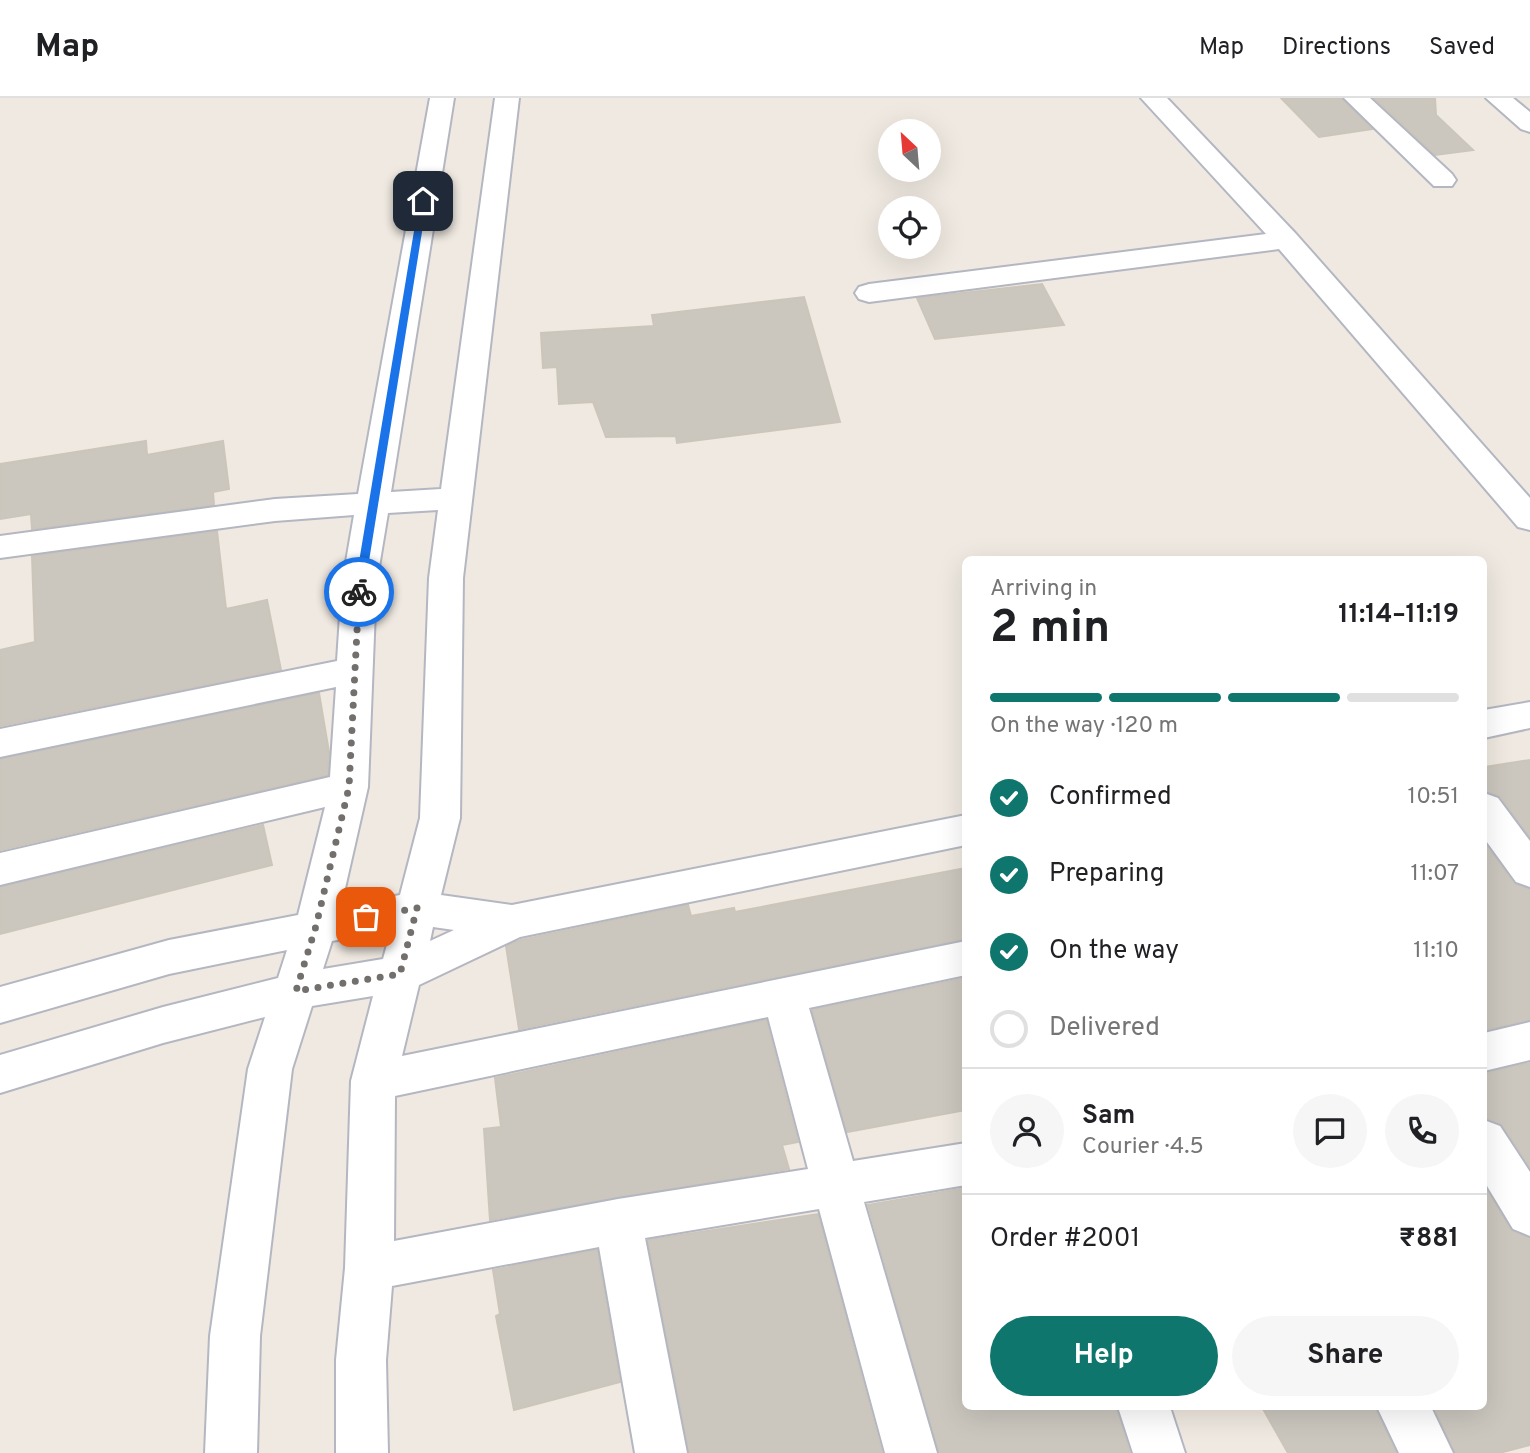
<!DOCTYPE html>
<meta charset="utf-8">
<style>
body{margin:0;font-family:Overpass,sans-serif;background:#f6f6f6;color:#202124;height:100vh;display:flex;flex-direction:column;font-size:26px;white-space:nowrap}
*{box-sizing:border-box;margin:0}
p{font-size:23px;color:#757577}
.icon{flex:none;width:38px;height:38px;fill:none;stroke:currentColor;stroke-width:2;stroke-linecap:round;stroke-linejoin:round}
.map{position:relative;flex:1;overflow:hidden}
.sheet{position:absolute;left:962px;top:458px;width:525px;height:854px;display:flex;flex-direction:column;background:#fff;border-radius:10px;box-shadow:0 7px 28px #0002}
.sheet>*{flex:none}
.needle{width:46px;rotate:334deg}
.controls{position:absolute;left:878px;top:21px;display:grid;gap:14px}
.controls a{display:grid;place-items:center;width:63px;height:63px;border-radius:50%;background:#fff;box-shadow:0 7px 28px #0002;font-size:35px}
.pin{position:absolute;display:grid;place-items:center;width:60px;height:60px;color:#fff;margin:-30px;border-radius:14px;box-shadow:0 4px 10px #0006}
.courier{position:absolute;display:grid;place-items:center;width:70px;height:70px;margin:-35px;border:5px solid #1a73e8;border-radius:50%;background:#fff;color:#222;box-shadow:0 2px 9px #0007}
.summary em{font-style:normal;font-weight:700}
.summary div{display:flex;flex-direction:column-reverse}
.summary{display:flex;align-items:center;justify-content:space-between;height:119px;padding:0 28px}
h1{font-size:46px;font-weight:700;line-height:52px}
.bar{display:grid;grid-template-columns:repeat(4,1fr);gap:10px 7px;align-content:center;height:84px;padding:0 28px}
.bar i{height:9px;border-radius:5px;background:#e0e0e0}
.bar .current{background:#0f766e}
.bar p{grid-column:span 4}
.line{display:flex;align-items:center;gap:18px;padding:0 28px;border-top:2px solid #e0e0e0}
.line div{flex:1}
.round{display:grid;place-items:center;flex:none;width:74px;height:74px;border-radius:37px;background:#f6f6f6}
ol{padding:0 28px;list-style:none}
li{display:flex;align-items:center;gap:21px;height:77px}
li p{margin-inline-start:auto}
li .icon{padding:7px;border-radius:50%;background:#0f766e;color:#fff;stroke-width:4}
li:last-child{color:#757577}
li i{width:38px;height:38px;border:4px solid #e0e0e0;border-radius:50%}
.button{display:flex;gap:14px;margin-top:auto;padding:14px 28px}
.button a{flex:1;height:80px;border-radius:42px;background:#0f766e;color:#fff;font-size:28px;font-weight:700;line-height:80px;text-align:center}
.button a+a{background:#f6f6f6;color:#202124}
header{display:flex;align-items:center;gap:42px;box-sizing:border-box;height:98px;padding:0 35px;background:#fff;border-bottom:2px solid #e0e0e0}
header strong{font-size:33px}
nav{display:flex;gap:38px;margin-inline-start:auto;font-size:24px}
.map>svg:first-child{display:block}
</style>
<header>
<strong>Map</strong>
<nav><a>Map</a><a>Directions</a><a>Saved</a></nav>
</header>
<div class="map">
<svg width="1530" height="1355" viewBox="0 0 1530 1355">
<rect width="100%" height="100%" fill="#efe9e1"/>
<path fill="#cbc7bf" stroke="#cbc5ba" stroke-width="2" d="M1281 0H1341L1372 31 1319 39Z
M1374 0H1435L1436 17 1473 52 1435 57Z
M1042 186 1064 227 935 241 917 200Z
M804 199 840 324 677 345 676 338 606 339 593 304 559 306 557 269 543 270 541 235 654 228 652 217Z
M146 343 147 357 223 343 229 391 213 394 214 407 32 431 31 416 0 421V366Z
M217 433 226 511 267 502 281 572 0 628V552L35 544 32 458Z
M319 595 329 654 328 677 0 752V661Z
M1530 662V739L1500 698 1484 693V669Z
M263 727 272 767 0 836V789Z
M1484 744 1514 786 1530 791V922L1484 932Z
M966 770V841L519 931 506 848 521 842 688 807 691 818 734 810 735 814Z
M966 880V1012L847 1034 812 912Z
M766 922 798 1044 782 1047 789 1071 490 1122 484 1031 501 1029 495 980Z
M1530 965V1069L1502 1027 1484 1020V975Z
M1484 1088 1511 1132 1530 1140V1347L1499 1355H1455L1434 1309H1484Z
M966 1090V1309H1116L1130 1355H939L868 1107Z
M818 1116 882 1355H689L648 1142Z
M597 1152 620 1284 514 1312 496 1218 500 1216 493 1172Z
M1262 1309H1375L1396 1355H1288Z"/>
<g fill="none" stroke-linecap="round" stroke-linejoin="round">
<g stroke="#b4b7c1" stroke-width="4">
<path id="minor" d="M430 0H454L391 394 441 391 495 0H519L463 480 460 720 441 797 512 807 966 717V747L520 839 419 887 402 958 966 843V877L809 910 853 1063 966 1045V1087L864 1104 937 1355H885L819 1111 645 1140 687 1355H635L599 1149 392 1188 386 1262 388 1355H336V1262L345 1170 351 983 373 898 312 908 292 971 260 1238 257 1355H205L210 1238 248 971 265 919 163 945 0 995V957L163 909 278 880 287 852 169 876 0 925V889L169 842 298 817 325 709 0 787V755L330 679 336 589 0 659V631L337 563 342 487 354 417 275 423 0 460V438L275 401 358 396ZM438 412 429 480 420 720 400 797 341 808 368 689 376 487 388 415ZM433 829 454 832 430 843ZM391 832 383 861 323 871 332 843ZM768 919 808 1071 618 1101 394 1143 395 998Z
M1141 0H1167L1296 136 1530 400V432L1518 429 1279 151 869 204 859 201 855 195 859 189 869 186 1266 136Z
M1344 0H1370L1452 76 1456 82 1452 88H1434Z
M1486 0H1513L1530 14V34L1521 31Z
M1530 604V630L1484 640V612Z
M1484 695 1498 700 1530 743V789L1516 784 1484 740Z
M1530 924V962L1484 973V935Z
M1484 1022 1500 1028 1530 1074V1138L1513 1131 1484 1083Z
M1118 1309H1170L1185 1355H1133Z
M1377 1309H1431L1453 1355H1399Z"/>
</g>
<use href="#minor" fill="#fff" fill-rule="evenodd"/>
</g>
<path fill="#1a73e8" d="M423 100 427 103 364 494 359 497 354 494 419 103Z"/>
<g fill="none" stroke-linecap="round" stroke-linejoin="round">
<path stroke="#726f6d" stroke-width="7" stroke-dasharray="0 12.6" d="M359 494 349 689 316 828 296 893 400 876 417 810 366 819"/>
</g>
</svg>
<div class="controls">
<a><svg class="needle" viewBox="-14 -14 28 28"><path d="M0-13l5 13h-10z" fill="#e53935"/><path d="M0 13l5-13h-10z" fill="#757577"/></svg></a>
<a><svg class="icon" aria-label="locate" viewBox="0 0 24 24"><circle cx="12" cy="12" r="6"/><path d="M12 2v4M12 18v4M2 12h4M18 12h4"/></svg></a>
</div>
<div class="pin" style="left:366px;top:819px;background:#ea580c"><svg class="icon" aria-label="bag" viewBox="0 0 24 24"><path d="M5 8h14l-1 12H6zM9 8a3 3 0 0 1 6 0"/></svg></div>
<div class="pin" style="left:423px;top:103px;background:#1f2937"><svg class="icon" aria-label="home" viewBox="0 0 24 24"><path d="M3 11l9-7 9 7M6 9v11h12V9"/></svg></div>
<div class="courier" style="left:359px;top:494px"><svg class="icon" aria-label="bike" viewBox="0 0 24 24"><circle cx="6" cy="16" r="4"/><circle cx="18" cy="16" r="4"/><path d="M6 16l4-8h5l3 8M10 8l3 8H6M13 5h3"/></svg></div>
<section class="sheet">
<div class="summary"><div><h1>2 min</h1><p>Arriving in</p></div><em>11:14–11:19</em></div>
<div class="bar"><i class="current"></i><i class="current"></i><i class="current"></i><i></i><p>On the way · 120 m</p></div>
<ol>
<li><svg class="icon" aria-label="check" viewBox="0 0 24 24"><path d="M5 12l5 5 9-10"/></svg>Confirmed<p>10:51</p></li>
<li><svg class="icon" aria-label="check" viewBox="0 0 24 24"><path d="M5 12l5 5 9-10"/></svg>Preparing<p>11:07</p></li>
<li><svg class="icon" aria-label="check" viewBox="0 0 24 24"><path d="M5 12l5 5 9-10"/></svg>On the way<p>11:10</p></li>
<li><i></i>Delivered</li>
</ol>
<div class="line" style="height:126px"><a class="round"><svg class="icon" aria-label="person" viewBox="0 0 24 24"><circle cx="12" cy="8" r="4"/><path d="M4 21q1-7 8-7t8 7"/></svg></a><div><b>Sam</b><p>Courier · 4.5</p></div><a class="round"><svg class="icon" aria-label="chat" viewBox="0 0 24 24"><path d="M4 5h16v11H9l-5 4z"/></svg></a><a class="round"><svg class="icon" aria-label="phone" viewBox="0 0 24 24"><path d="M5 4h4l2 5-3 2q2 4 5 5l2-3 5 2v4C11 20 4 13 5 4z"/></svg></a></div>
<div class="line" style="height:91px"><div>Order #2001</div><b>₹881</b></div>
<div class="button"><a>Help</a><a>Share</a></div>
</section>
</div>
